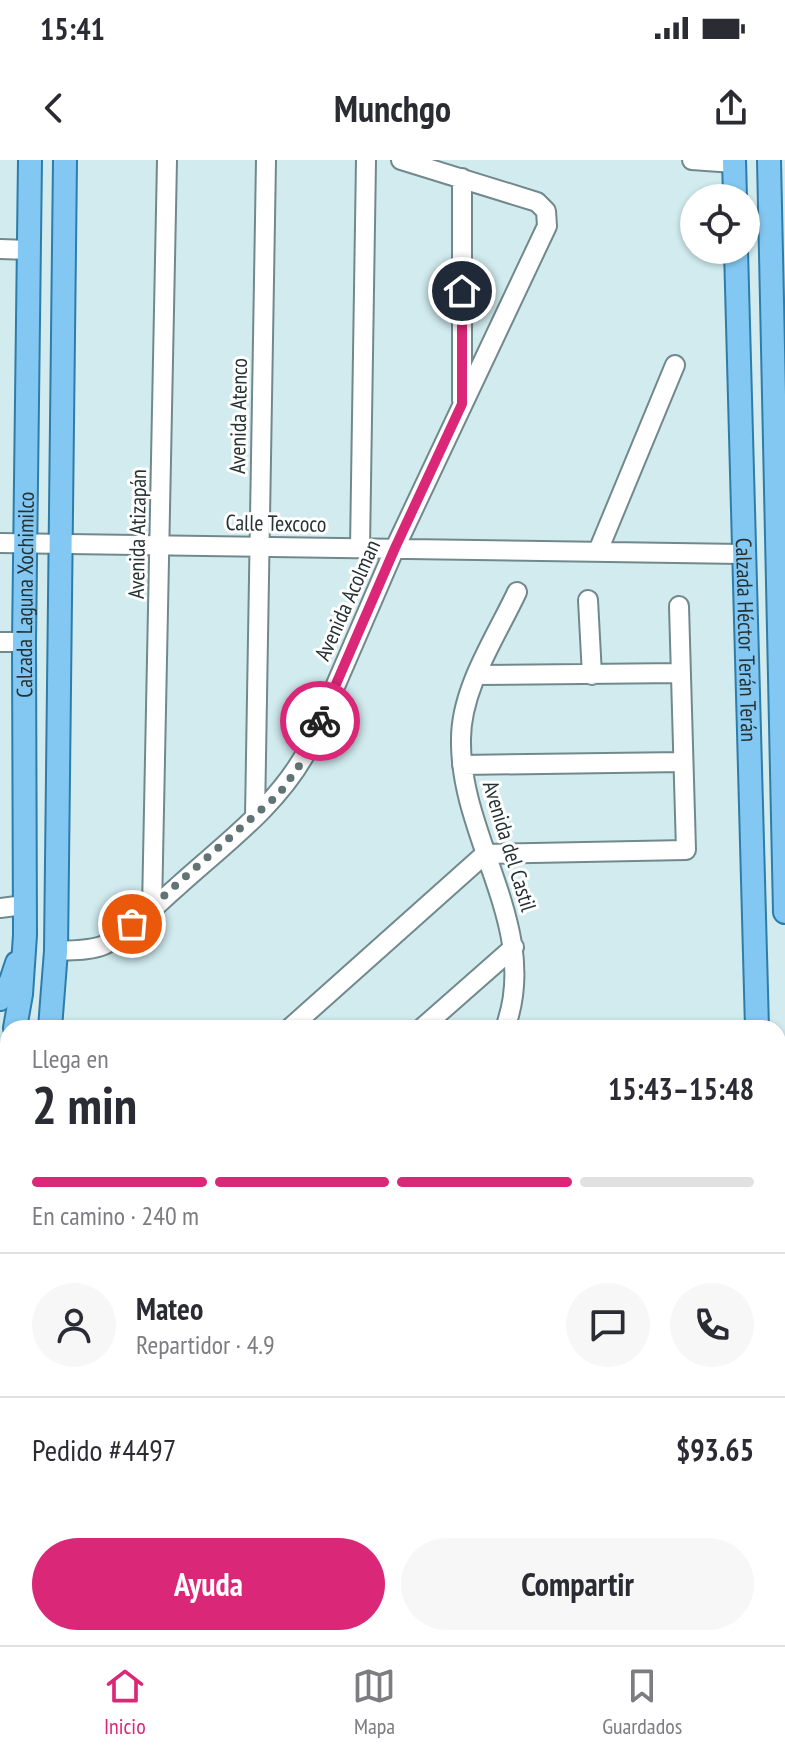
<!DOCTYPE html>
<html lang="es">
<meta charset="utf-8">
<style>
body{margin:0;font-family:"PT Sans Narrow",sans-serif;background:#f7f7f7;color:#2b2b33;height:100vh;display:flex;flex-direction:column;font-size:30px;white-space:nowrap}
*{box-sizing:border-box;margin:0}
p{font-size:26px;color:#7c7c81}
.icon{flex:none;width:44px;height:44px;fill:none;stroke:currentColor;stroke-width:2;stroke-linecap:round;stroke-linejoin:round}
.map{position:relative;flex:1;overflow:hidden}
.sheet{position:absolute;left:0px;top:860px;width:786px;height:626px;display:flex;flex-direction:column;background:#fff;border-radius:24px 24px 0 0;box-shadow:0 2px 6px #0004}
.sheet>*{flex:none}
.fabs{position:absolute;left:680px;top:24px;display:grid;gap:16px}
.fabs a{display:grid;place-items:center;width:80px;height:80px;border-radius:50%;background:#fff;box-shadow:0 2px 6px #0004;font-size:40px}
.pin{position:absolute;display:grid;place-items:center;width:68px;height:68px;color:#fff;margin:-34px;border:4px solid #fff;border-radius:50%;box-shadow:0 2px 8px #0007}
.courier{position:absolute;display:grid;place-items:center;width:80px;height:80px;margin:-40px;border:6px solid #db2777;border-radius:50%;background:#fff;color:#222;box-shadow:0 2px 10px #0007}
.headline em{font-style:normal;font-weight:600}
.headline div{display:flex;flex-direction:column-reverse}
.headline{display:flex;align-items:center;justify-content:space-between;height:136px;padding:0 32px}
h1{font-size:52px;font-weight:600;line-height:60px}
.bar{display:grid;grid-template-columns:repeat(4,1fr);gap:12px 8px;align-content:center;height:96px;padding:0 32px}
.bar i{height:10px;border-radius:6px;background:#e1e1e2}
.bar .on{background:#db2777}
.bar p{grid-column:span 4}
.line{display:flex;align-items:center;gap:20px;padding:0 32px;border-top:2px solid #e1e1e2}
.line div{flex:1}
.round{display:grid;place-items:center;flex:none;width:84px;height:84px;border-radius:42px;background:#f7f7f7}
.action{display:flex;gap:16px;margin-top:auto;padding:16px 32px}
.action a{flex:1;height:92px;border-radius:48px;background:#db2777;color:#fff;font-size:32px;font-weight:600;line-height:92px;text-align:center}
.action a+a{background:#f7f7f7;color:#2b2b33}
.status{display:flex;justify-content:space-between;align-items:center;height:56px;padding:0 40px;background:#fff;direction:ltr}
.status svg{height:22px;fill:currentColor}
header{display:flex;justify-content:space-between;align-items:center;height:104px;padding:0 32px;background:#fff;font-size:36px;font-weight:600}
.menu{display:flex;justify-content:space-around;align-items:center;height:112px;border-top:2px solid #e1e1e2;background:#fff;font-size:22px;color:#7c7c81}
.menu a{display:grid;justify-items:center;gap:4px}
.menu .on{color:#db2777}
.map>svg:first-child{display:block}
</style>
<div class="status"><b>15:41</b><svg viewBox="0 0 49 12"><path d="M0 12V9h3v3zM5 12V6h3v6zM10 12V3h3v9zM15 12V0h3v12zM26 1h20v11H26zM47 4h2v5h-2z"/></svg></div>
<header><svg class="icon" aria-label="back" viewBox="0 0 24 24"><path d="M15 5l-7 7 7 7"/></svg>Munchgo<svg class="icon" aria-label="share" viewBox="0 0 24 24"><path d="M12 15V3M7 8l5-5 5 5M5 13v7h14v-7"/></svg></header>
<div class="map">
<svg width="785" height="1485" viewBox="0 0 785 1485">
<defs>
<pattern id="water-rules" width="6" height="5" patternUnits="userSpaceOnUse" patternTransform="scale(2)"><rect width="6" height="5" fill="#a8b0d5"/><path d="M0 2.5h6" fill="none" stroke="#8990ad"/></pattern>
</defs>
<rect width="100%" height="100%" fill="#d1ebef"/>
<path fill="url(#water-rules)" d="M649 1478H747L752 1485H634Z"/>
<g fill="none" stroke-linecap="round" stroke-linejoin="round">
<path stroke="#a8b0d5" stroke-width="24" d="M0 1478 3 1485"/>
<g stroke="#71898d" stroke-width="22">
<path id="minor" d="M692 0 734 3
M462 18V240
M0 89 29 90
M0 383 742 394
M360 388 366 0
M598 391 675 205
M588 440 592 515
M0 482H24
M477 515 681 513
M462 605 683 602
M255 657 266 0
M0 748 24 745
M152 749 167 0
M56 791C71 790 90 791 104 785 131 772 155 746 177 727 223 685 278 646 308 589L395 388 547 66 546 51 537 42 401 0
M290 868 485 694 686 690 679 446
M422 868 514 787
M505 868C542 769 459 678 461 579 461 528 496 477 517 432"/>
</g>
<g stroke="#2e7caa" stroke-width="26">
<g id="major">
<path d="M734 0 735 38"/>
<path d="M769 0 785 752"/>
<path id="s1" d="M736 90 757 868"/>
<path d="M0 839 11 821 17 803"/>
<path id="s2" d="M15 868 21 834 25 775 24 482 30 0"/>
<path d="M50 868 56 791 65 0"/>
<path d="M0 922 8 898"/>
<path d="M0 985 8 990"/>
</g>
</g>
<g stroke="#2e7caa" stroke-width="30">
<path id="highway" d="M778 1372 785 1379
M778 1404 783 1485"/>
</g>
<use href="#minor" stroke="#fff" stroke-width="18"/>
<use href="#major" stroke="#83c8f2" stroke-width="22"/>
<use href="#highway" stroke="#31a4ea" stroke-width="26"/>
</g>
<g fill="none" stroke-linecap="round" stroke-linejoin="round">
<path stroke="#627375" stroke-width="8" stroke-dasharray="0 14.4" d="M132 764 279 634 299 606 320 561"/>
<path stroke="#db2777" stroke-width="10" d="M320 561 395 388 462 244V131"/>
</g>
<g text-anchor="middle" stroke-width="6" stroke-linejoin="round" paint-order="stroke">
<g font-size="22" fill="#273233" stroke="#fff">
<text transform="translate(238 256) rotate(-89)" y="8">Avenida Atenco</text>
<text transform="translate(276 363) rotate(1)" y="8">Calle Texcoco</text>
<text transform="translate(137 374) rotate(-89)" y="8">Avenida Atizapán</text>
<text dy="8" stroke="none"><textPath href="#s2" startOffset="434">Calzada Laguna Xochimilco</textPath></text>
<text transform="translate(347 440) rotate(-66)" y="8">Avenida Acolman</text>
<text dy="8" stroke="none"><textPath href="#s1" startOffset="390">Calzada Héctor Terán Terán</textPath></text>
<text transform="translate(510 686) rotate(73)" y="8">Avenida del Castil</text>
</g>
</g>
</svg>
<div class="fabs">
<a><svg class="icon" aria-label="locate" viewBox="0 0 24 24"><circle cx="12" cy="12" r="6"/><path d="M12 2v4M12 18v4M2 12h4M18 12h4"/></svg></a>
</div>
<div class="pin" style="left:132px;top:764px;background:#ea580c"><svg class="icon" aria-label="bag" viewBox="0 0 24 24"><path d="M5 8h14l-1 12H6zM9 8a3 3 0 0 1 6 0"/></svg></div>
<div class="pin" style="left:462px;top:131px;background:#1f2937"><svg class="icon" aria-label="home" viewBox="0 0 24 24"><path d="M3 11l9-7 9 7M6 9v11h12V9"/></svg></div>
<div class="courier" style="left:320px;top:561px"><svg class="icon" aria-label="bike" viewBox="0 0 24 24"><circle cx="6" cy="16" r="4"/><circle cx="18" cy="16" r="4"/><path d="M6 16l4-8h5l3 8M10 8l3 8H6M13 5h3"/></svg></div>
<section class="sheet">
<div class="headline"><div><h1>2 min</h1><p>Llega en</p></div><em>15:43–15:48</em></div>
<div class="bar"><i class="on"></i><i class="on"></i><i class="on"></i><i></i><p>En camino · 240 m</p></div>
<div class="line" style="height:144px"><a class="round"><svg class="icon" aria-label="person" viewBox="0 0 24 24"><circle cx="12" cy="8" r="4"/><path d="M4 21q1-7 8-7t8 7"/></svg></a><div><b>Mateo</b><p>Repartidor · 4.9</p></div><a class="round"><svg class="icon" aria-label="chat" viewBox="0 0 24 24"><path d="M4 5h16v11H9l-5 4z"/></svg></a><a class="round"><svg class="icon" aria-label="phone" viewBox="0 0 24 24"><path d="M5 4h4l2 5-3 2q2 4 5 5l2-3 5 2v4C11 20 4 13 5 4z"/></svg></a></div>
<div class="line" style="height:104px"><div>Pedido #4497</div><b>$93.65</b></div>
<div class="action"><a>Ayuda</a><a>Compartir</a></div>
</section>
</div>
<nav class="menu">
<a class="on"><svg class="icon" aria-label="home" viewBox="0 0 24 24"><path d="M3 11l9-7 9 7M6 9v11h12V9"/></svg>Inicio</a>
<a><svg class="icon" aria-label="map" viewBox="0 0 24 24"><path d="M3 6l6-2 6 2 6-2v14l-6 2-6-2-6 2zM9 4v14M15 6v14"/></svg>Mapa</a>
<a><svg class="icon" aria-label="saved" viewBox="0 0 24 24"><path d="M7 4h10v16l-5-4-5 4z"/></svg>Guardados</a>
</nav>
